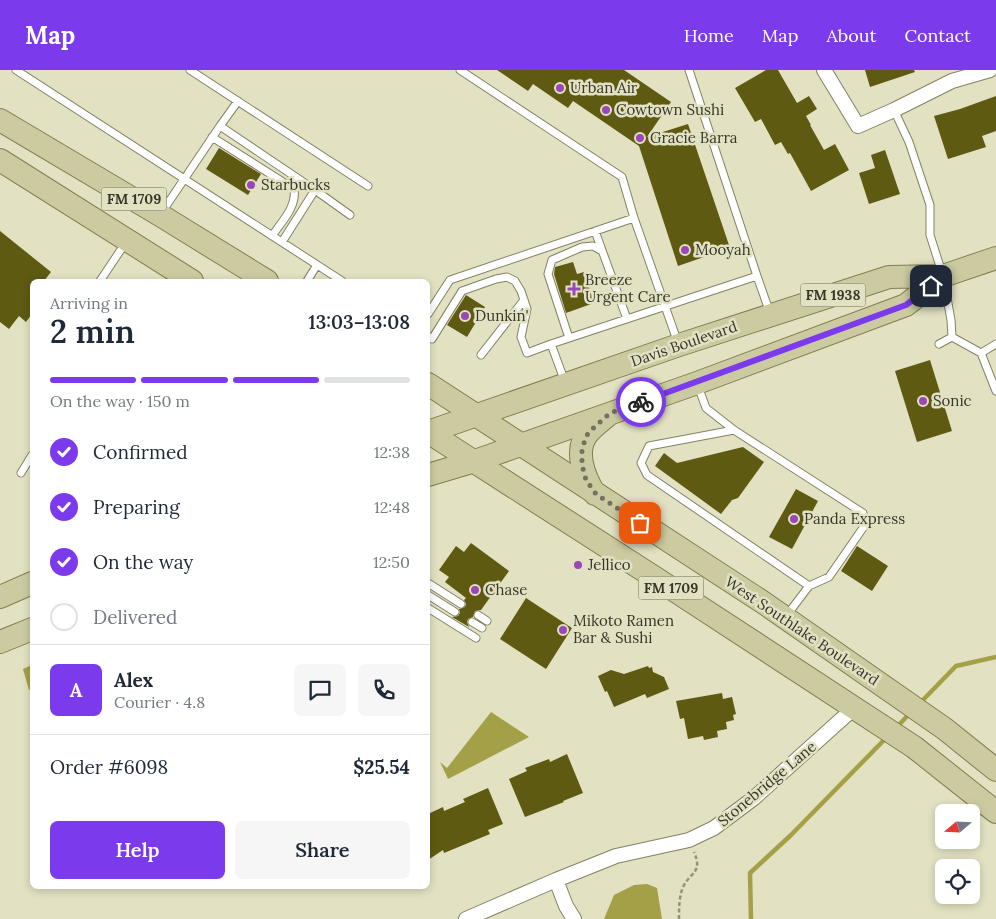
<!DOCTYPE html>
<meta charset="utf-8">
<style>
body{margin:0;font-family:Lora,serif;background:#f6f6f7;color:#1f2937;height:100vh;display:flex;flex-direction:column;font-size:19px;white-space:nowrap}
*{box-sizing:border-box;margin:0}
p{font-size:16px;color:#747a83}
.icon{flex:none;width:28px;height:28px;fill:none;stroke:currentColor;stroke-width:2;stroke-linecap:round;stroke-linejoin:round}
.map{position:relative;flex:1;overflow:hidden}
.panel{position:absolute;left:30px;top:209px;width:400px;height:610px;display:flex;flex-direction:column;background:#fff;border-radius:8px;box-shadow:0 2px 8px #0003}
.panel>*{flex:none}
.needle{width:32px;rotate:251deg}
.tools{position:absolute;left:935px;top:734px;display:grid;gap:10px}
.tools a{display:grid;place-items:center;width:45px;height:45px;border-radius:8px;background:#fff;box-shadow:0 2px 8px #0003;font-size:25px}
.pin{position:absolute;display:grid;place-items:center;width:42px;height:42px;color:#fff;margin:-21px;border-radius:10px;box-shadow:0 2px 8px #0006}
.courier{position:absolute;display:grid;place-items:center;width:50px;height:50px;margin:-25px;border:4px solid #7c3aed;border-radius:50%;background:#fff;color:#222;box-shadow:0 1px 6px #0007}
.head em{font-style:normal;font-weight:600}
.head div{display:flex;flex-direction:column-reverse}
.head{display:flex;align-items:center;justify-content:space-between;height:85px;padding:0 20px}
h1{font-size:32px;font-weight:600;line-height:38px}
.bar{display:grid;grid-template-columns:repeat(4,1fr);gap:8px 5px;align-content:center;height:60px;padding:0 20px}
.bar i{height:6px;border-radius:4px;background:#e0e1e3}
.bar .current{background:#7c3aed}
.bar p{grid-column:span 4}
.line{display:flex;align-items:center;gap:12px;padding:0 20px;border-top:1px solid #e0e1e3}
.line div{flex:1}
.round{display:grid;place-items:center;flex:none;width:52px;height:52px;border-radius:8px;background:#f6f6f7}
ol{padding:0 20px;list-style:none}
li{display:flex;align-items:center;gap:15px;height:55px}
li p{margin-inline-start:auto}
li .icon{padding:5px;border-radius:50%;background:#7c3aed;color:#fff;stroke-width:4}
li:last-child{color:#747a83}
li i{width:28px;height:28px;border:2px solid #e0e1e3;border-radius:50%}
.cta{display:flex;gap:10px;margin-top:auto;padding:10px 20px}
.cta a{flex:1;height:58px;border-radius:8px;background:#7c3aed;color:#fff;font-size:20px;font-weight:600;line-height:58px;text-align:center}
.cta a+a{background:#f6f6f7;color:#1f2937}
header{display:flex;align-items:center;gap:30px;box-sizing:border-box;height:70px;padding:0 25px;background:#7c3aed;color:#fff}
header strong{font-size:24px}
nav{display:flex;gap:28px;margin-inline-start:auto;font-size:18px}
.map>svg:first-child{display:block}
</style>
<header>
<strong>Map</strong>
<nav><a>Home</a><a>Map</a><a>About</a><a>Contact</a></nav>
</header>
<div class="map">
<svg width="996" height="849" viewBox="0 0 996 849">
<rect width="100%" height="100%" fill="#e2e1c2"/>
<path fill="#a4a047" d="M32 595V619L29 620 23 599Z
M491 642 529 667 448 709 440 692 447 698Z
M647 814 657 818 662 849H604L614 825 634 815Z"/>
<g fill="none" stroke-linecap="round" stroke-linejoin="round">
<path stroke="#a4a047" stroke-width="4.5" d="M920 633 956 596 996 587
M896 658 911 642
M751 849 750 803 791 765 887 667"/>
</g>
<path fill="#5e5a12" d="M497 0H624L671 32 647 67 688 54 730 178 678 196 639 76 573 31 568 38 533 14 528 21Z
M766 0H778L797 33 809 26 817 39 806 46 811 55H810L824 80 835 74 849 100 811 121 790 83 788 84 781 72 775 75 761 49 755 52 735 18Z
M865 0H914L915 2 870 17Z
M996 26V61L982 66 986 77 948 89 934 46 960 39Z
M219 78 261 104 248 125 206 99Z
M885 80 900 124 869 134 859 103 875 98 871 85Z
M0 161 51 202 44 211H32V244L26 252 19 246 9 259 0 252Z
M573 192 577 204 584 202 594 233 566 243 554 204 555 197Z
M466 225 485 237 467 267 447 255Z
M930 290 952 361 917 372 895 301Z
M743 377 764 392 738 428 732 430 721 444 655 396 664 383 677 393Z
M796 419 818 431 792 479 769 467Z
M471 473 509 501 481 540 475 541 473 547 468 549 467 552 469 557 452 547 458 546 460 543 459 539 465 537 466 534 464 530 466 528 445 512 449 507 439 500 456 476 464 482Z
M857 476 888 496 872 521 841 501Z
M526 528 572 558 546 599 500 569Z
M648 596 649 598 652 597 653 602 664 607 669 619 647 628 645 624 614 637 607 621 605 622 598 606 611 600 624 604Z
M722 623 723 629 732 627 736 644 733 645 734 650 726 652 727 659 717 661 718 667 704 670 703 666 688 669 684 648 680 649 676 631Z
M567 684 583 723 563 731 564 732 525 747 509 709 527 701 525 698 549 689 550 692Z
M488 718 503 754 488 760 490 764 444 783 443 780 428 790V744L443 737 444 741 465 732 463 729Z"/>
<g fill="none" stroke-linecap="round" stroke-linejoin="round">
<g stroke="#838265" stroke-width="9">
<path id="service" d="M16 0 342 211
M190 0 368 116
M460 0 622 107 634 148 678 273
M894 40 909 72 930 135V165L943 206 951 250 952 267 939 274
M220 56 315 120 282 172
M212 67 294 119C297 137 282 151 272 166
M315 120 350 145
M162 142 220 56 238 31
M595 161 627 249
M757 206 770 243
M100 211 126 172
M307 211 317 195
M428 244 450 210 634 148
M428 266 432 269 462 221 496 209 507 207 515 211 521 221 527 239 521 267 527 283 551 274 565 312
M952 267 981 283 996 321
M569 268 548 204 552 190 582 177 593 176 602 181
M551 274 757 206 689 0
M981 283 996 274
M481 285 524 230
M698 316 706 338 734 360 863 443 865 455 829 507 809 516 787 545
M734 360 649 376 641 393 647 405 809 516
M21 403 32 385
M428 513 461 534
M428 525 455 542
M428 538 476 568
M478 545 487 551
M472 552 482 558"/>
</g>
<g stroke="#838265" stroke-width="16">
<path id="minor" d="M824 0 858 56 894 40 952 11 990 0
M556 810 566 836 574 849
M466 849 556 810 616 786 689 770 714 758 754 728 854 638"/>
</g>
<g stroke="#817f4e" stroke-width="24">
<path id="primary" d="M0 50 160 145 267 211
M0 90 192 211
M428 314 764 533 945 659 996 700
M428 362 657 509 914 677 996 742
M428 362 679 275 889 207 943 206 996 188
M428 405 475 391 697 313 906 235 943 206
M595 424C584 407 573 379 589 362 594 356 601 351 607 346
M0 527 32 513
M0 572 32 559"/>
</g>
<path stroke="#92927b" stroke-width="2.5" stroke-dasharray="4 2.5" stroke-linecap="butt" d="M679 849C679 838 679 827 683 817 691 801 703 803 694 782"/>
<use href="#service" stroke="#fff" stroke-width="7"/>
<use href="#minor" stroke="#fff" stroke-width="14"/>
<use href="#primary" stroke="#cbcaa0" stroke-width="22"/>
</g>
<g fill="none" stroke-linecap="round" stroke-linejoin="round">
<path stroke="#73725f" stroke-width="5" stroke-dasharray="0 9" d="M640 453 596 424 586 410 582 395V378L588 363 610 343 641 332"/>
<path stroke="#7c3aed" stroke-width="6" d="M641 332 906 235 931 216"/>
</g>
<g fill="#9a48b7" stroke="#e2e1c2" stroke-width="2">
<circle cx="560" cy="18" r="5"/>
<circle cx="606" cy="40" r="5"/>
<circle cx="640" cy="68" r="5"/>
<circle cx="251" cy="115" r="5"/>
<circle cx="685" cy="180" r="5"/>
<path d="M571.5 211.5h5v5h5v5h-5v5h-5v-5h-5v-5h5z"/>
<circle cx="465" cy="246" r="5"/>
<circle cx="923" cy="331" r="5"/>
<circle cx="794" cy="449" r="5"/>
<circle cx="578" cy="495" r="5"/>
<circle cx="475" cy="520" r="5"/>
<circle cx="563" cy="560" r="5"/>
</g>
<g text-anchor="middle" stroke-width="5" stroke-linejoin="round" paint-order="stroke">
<g fill="#e2e1c2" stroke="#6a6a58" stroke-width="1">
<rect x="101.5" y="117.5" width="65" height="23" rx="4"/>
<rect x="800.5" y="213.5" width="65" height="23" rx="4"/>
<rect x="638.5" y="506.5" width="65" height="23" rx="4"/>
</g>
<g font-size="14" font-weight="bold" fill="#37372a">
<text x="134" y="134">FM 1709</text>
<text x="833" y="230">FM 1938</text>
<text x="671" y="523">FM 1709</text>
</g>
<g font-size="15" fill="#37372a" stroke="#e2e1c2" text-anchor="start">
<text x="570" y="23">Urban Air</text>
<text x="616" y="45">Cowtown Sushi</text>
<text x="650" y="73">Gracie Barra</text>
<text x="261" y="120">Starbucks</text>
<text x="695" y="185">Mooyah</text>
<text x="585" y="215">Breeze<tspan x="585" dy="17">Urgent Care</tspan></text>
<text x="475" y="251">Dunkin'</text>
<text x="933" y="336">Sonic</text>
<text x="804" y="454">Panda Express</text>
<text x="588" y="500">Jellico</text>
<text x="485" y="525">Chase</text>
<text x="573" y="556">Mikoto Ramen<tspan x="573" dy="17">Bar &amp; Sushi</tspan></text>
</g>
<g font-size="15" fill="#37372a" stroke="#e2e1c2">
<text transform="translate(684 274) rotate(-19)" y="5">Davis Boulevard</text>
<text transform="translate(802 561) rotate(34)" y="5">West Southlake Boulevard</text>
<text transform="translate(767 714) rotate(-40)" y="5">Stonebridge Lane</text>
</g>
</g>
</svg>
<div class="tools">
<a><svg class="needle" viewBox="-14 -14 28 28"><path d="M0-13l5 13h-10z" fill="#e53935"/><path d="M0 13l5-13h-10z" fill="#747a83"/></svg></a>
<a><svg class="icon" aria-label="locate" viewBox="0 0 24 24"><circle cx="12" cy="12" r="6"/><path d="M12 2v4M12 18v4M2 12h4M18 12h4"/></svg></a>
</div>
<div class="pin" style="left:640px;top:453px;background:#ea580c"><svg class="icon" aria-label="bag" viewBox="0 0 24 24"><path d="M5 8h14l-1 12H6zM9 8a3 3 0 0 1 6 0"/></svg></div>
<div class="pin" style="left:931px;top:216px;background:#1f2937"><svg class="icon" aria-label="home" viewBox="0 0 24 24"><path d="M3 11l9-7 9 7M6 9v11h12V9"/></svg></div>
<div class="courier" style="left:641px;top:332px"><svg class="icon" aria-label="bike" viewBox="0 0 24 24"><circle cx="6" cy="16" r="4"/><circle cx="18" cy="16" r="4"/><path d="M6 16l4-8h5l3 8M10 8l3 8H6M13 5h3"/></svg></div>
<section class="panel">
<div class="head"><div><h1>2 min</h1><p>Arriving in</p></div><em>13:03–13:08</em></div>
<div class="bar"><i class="current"></i><i class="current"></i><i class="current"></i><i></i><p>On the way · 150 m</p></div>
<ol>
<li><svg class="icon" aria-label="check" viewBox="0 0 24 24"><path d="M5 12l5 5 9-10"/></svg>Confirmed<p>12:38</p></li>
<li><svg class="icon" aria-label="check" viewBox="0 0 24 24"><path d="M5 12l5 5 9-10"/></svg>Preparing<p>12:48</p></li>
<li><svg class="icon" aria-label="check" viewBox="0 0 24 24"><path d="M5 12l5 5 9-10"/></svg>On the way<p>12:50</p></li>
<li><i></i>Delivered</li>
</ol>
<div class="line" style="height:90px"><b class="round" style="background:#7c3aed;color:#fff">A</b><div><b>Alex</b><p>Courier · 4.8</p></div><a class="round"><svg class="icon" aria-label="chat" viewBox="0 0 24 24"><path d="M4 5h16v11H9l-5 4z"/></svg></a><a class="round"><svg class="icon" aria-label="phone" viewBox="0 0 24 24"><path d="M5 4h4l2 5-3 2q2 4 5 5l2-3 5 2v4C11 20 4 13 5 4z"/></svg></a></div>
<div class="line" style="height:65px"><div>Order #6098</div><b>$25.54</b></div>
<div class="cta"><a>Help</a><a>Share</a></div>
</section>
</div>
